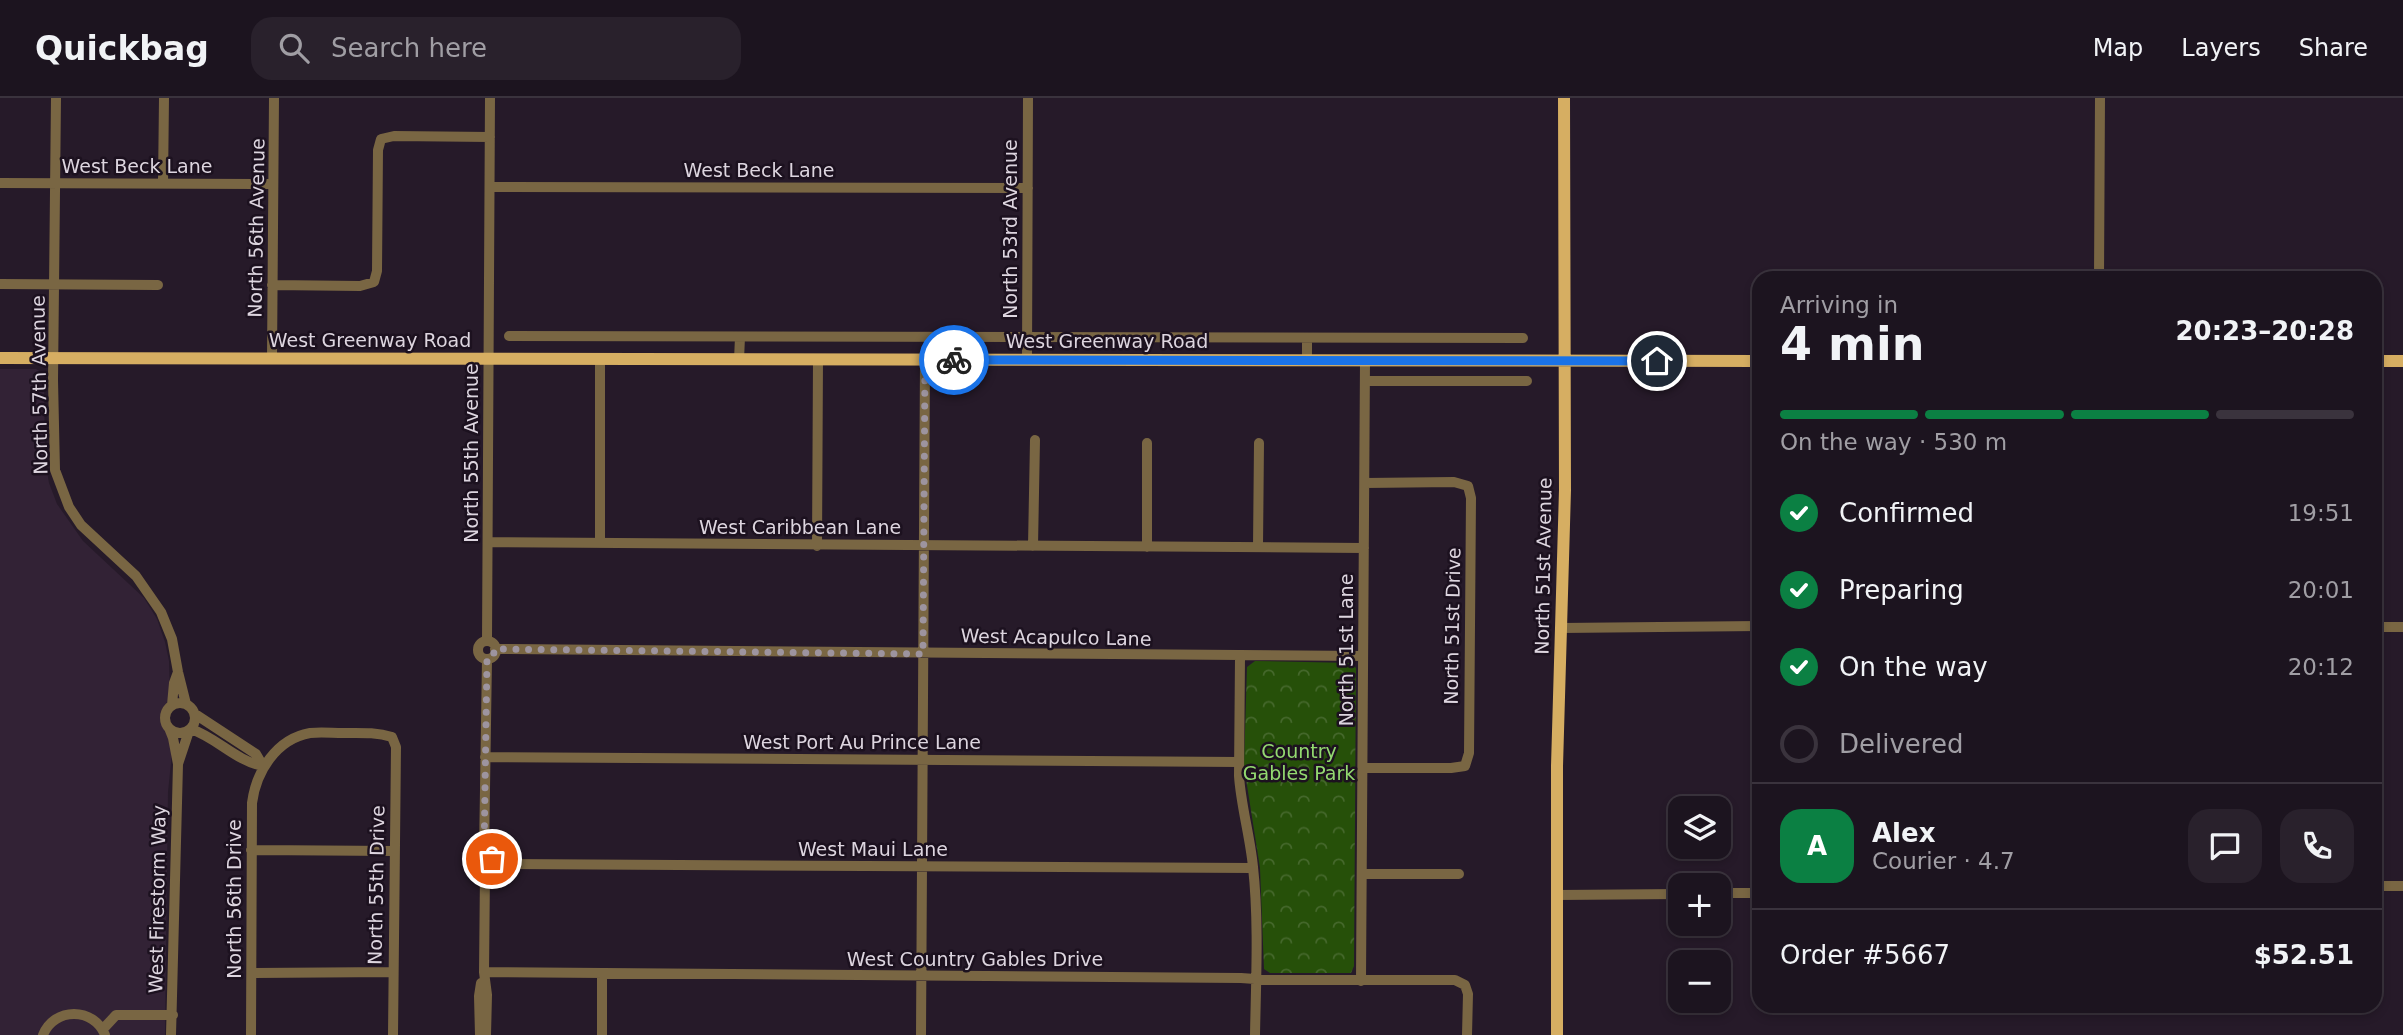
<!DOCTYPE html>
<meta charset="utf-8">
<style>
body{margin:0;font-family:"DejaVu Sans",sans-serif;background:#29212c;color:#f1f3f6;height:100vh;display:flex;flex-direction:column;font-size:26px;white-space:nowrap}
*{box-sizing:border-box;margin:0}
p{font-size:23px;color:#a09ea4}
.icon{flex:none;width:38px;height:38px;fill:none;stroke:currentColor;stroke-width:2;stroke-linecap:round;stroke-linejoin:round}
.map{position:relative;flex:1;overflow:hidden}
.panel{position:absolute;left:1752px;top:173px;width:630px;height:742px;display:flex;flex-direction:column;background:#1c141f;border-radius:21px;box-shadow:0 4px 10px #0003,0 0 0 2px #3a333d}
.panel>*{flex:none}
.buttons{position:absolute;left:1668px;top:698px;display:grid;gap:14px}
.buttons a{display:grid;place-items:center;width:63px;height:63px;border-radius:14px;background:#1c141f;box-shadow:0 4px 10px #0003,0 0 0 2px #3a333d;font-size:35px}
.pin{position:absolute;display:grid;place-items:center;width:60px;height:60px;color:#fff;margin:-30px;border:4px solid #fff;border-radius:50%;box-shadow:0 2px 7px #0007}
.courier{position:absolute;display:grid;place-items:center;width:70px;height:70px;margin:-35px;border:5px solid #1a73e8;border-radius:50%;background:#fff;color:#222;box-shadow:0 2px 9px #0007}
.head em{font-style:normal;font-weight:600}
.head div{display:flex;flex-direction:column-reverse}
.head{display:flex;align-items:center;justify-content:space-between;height:119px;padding:0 28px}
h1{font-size:46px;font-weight:600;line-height:52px}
.bar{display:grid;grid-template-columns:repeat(4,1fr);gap:10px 7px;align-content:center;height:84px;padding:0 28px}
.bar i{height:9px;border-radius:5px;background:#3a333d}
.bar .active{background:#0b8043}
.bar p{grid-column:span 4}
.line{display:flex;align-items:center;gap:18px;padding:0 28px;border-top:2px solid #3a333d}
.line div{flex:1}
.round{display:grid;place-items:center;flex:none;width:74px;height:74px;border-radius:21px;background:#29212c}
ol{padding:0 28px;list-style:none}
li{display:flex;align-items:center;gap:21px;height:77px}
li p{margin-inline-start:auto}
li .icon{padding:7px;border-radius:50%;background:#0b8043;color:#fff;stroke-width:4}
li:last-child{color:#a09ea4}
li i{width:38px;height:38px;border:4px solid #3a333d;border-radius:50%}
header{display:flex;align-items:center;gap:42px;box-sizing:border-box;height:98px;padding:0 35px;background:#1c141f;border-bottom:2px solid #3a333d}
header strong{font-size:33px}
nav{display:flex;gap:38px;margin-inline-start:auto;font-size:24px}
.search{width:490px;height:63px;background:#29212c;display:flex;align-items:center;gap:18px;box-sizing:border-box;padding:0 24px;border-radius:21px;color:#a09ea4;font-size:26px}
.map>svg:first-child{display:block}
</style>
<header>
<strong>Quickbag</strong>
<div class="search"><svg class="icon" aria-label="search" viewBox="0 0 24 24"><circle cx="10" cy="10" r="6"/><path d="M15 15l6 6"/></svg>Search here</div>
<nav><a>Map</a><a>Layers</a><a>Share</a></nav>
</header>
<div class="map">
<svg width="2403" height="937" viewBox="0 0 2403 937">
<defs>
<pattern id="park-crowns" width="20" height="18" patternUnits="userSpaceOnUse" patternTransform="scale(1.75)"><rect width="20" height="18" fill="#265009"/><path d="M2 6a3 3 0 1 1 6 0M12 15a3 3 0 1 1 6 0" fill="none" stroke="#45682c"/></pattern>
</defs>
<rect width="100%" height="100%" fill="#261a29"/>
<path fill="#322235" d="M0 271H36L44 276 45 362 49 385 57 406 83 443 144 500 157 521 165 544 169 563 170 597 162 617V624L169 636 172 655 168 694 165 937H0Z"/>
<path fill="url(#park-crowns)" d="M1255 563 1351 565 1356 570 1354 868 1351 875H1270L1264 871 1260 770 1244 668 1247 569Z"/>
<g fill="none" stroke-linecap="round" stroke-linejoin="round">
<path stroke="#796643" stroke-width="10" d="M56 0 53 282 55 372 69 409 81 427 136 478 161 514 172 541 178 574 186 606
M0 85 273 86
M163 86 164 0
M490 89 1028 90
M2099 180 2100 0
M0 186 158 187
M272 187 360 188 374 184 377 173 378 52 381 41 394 38 490 39
M509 238 1523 240
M1307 240V263
M272 261 274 0
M739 262 740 239
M1027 262 1028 0
M1365 283H1527
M1147 345V449
M488 444 1364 450
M600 445V261
M817 448 818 262
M1033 448 1035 342
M1258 449 1259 345
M2375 529H2403
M1561 530 1759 528
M487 543 490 0
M478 552a9 9 0 1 1 18 0a9 9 0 1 1-18 0Z
M495 551 1363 558
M1240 559 1239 678C1241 708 1250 738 1253 769 1259 824 1256 881 1255 937
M165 620a15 15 0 1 1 30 0a15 15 0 1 1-30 0Z
M172 607 174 585 178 574
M195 616 256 656 263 668
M169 630 173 640 178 666 171 937
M191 631C217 640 236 663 263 668
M485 659 1239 664
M178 666 189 633
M1363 670H1451L1465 668 1469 655 1471 400 1468 388 1454 384 1365 385
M251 752 394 753
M484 756 487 561
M476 765a9 9 0 1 1 18 0a9 9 0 1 1-18 0Z
M493 766 1253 770
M485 774 484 874 487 897 486 937
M1362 776H1459
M2375 788H2403
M1718 795H1759
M1557 797 1680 796
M484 874 1241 880 1269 882H1455L1465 887 1468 896 1467 937
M252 875 393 874
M1361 883 1365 263
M103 931 116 917H173
M43 937C54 909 94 909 105 937
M251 937 252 705C256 674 276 641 310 635 321 634 332 635 343 635 360 635 376 634 392 639L396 649 393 937
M480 937 479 898 481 885
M602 937V875
M921 937 925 262"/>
<path stroke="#d6ae62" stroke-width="12" d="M0 260 1759 263
M2375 263H2403
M1557 937V668L1565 392 1564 0"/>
</g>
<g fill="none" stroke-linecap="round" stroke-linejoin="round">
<path stroke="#9d949f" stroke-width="7" stroke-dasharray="0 12.6" d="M492 761 484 756 487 561 493 558 495 551 923 556 925 262H954"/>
<path stroke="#1a73e8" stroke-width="9" d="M954 262 1657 263"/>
</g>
<g text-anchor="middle" stroke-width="5" stroke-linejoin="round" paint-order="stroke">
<g font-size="19" fill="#ddd5df" stroke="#1c111f">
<text x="137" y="75">West Beck Lane</text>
<text x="759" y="79">West Beck Lane</text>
<text transform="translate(256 130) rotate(-89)" y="7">North 56th Avenue</text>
<text transform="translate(1010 131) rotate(-90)" y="7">North 53rd Avenue</text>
<text x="370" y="249">West Greenway Road</text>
<text x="1107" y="250">West Greenway Road</text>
<text transform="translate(39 287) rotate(-91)" y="7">North 57th Avenue</text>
<text transform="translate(471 355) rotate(-90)" y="7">North 55th Avenue</text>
<text x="800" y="436">West Caribbean Lane</text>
<text transform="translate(1543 468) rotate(-89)" y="7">North 51st Avenue</text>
<text transform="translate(1452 528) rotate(-89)" y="7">North 51st Drive</text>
<text transform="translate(1056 539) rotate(1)" y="7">West Acapulco Lane</text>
<text transform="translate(1346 552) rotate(-90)" y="7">North 51st Lane</text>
<text x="862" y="651">West Port Au Prince Lane</text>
<text x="873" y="758">West Maui Lane</text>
<text transform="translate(376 787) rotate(-89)" y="7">North 55th Drive</text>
<text transform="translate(157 801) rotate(-89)" y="7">West Firestorm Way</text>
<text transform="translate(234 801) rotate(-90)" y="7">North 56th Drive</text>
<text x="975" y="868">West Country Gables Drive</text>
</g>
<g font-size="19" fill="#93d970" stroke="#1c111f">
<text x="1299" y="660">Country<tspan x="1299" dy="22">Gables Park</tspan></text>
</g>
</g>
</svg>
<div class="buttons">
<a><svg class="icon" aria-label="layers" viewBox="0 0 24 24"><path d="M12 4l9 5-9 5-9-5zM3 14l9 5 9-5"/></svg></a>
<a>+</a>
<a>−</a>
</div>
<div class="pin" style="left:492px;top:761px;background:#ea580c"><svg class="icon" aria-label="bag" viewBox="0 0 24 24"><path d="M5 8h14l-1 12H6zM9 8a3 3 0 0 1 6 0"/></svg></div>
<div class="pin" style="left:1657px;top:263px;background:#1f2937"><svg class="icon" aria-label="home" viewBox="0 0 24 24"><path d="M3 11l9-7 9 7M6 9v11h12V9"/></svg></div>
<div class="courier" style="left:954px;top:262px"><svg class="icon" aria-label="bike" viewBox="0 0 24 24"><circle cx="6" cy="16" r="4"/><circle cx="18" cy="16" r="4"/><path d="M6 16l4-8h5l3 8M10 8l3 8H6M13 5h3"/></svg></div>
<section class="panel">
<div class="head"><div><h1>4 min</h1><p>Arriving in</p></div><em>20:23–20:28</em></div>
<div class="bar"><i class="active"></i><i class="active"></i><i class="active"></i><i></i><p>On the way · 530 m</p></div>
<ol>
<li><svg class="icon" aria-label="check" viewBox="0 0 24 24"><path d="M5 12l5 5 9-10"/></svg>Confirmed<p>19:51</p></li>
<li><svg class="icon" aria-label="check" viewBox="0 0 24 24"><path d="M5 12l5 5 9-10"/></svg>Preparing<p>20:01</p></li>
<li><svg class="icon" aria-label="check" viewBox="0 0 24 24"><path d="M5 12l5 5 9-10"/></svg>On the way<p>20:12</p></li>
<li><i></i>Delivered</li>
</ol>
<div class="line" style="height:126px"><b class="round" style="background:#0b8043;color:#fff">A</b><div><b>Alex</b><p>Courier · 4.7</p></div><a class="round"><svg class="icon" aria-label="chat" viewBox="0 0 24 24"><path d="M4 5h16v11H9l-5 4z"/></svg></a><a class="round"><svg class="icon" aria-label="phone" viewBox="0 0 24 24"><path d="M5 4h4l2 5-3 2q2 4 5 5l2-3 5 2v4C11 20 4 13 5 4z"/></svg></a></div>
<div class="line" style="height:91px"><div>Order #5667</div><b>$52.51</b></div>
</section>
</div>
